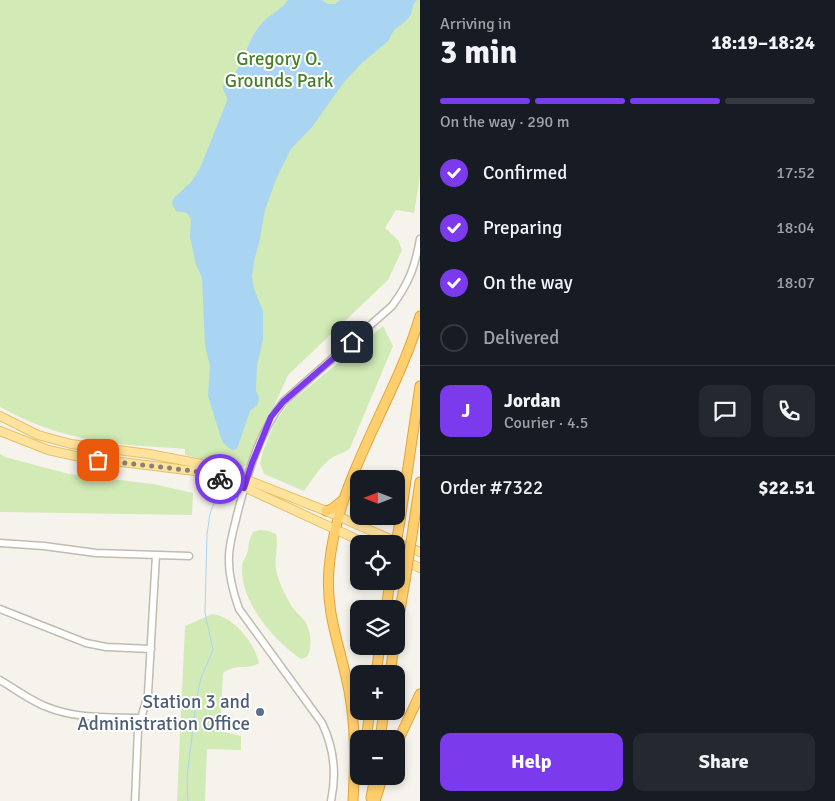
<!DOCTYPE html>
<meta charset="utf-8">
<style>
body{margin:0;font-family:Signika,sans-serif;background:#242831;color:#f1f3f6;height:100vh;display:flex;flex-direction:column;font-size:19px;white-space:nowrap}
*{box-sizing:border-box;margin:0}
p{font-size:16px;color:#9ea1a6}
.icon{flex:none;width:28px;height:28px;fill:none;stroke:currentColor;stroke-width:2;stroke-linecap:round;stroke-linejoin:round}
.map{position:relative;flex:1;overflow:hidden}
.drawer{display:flex;flex-direction:column;background:#171b24;width:415px}
.drawer>*{flex:none}
.needle{width:32px;rotate:270deg}
.buttons{position:absolute;left:350px;top:470px;display:grid;gap:10px}
.buttons a{display:grid;place-items:center;width:55px;height:55px;border-radius:10px;background:#171b24;box-shadow:0 2px 8px #0003;font-size:25px}
.pin{position:absolute;display:grid;place-items:center;width:42px;height:42px;color:#fff;margin:-21px;border-radius:10px;box-shadow:0 2px 8px #0006}
.courier{position:absolute;display:grid;place-items:center;width:50px;height:50px;margin:-25px;border:4px solid #7c3aed;border-radius:50%;background:#fff;color:#222;box-shadow:0 1px 6px #0007}
.summary em{font-style:normal;font-weight:700}
.summary div{display:flex;flex-direction:column-reverse}
.summary{display:flex;align-items:center;justify-content:space-between;height:85px;padding:0 20px}
h1{font-size:32px;font-weight:700;line-height:38px}
.bar{display:grid;grid-template-columns:repeat(4,1fr);gap:8px 5px;align-content:center;height:60px;padding:0 20px}
.bar i{height:6px;border-radius:4px;background:#363941}
.bar .on{background:#7c3aed}
.bar p{grid-column:span 4}
.line{display:flex;align-items:center;gap:12px;padding:0 20px;border-top:1px solid #363941}
.line div{flex:1}
.round{display:grid;place-items:center;flex:none;width:52px;height:52px;border-radius:10px;background:#242831}
ol{padding:0 20px;list-style:none}
li{display:flex;align-items:center;gap:15px;height:55px}
li p{margin-inline-start:auto}
li .icon{padding:5px;border-radius:50%;background:#7c3aed;color:#fff;stroke-width:4}
li:last-child{color:#9ea1a6}
li i{width:28px;height:28px;border:2px solid #363941;border-radius:50%}
.button{display:flex;gap:10px;margin-top:auto;padding:10px 20px}
.button a{flex:1;height:58px;border-radius:10px;background:#7c3aed;color:#fff;font-size:20px;font-weight:700;line-height:58px;text-align:center}
.button a+a{background:#242831;color:#f1f3f6}
main{display:flex;flex:1;min-height:0}
.map>svg:first-child{display:block}
</style>
<main>
<div class="map">
<svg width="420" height="801" viewBox="0 0 420 801">
<rect width="100%" height="100%" fill="#f6f3ec"/>
<path fill="#d2eab5" d="M0 0H420V176L414 213 396 210 385 228 398 240 402 250 388 280 288 375 247 465 241 468 185 455V449C154 446 122 446 92 440 59 434 29 423 0 407Z
M383 326 393 346 350 448C345 453 339 454 333 457 321 465 312 480 304 491L264 474 260 463 263 451 275 422 289 403Z
M0 454 5 457 69 474 153 484 193 493 192 515 0 512Z
M260 530 269 531 276 534C279 546 274 556 276 569 278 581 285 595 291 605 294 611 300 615 304 620 311 630 313 647 307 657L301 659C274 641 241 603 242 568 242 561 247 556 248 550 249 543 249 539 253 532Z
M212 614C233 616 255 643 259 663 247 671 238 662 223 673L220 731 241 736V750L207 749 205 801H177L185 626Z"/>
<path fill="#a9d4f2" d="M288 0H322L328 4H335L340 0H417L413 5 411 14 407 20 394 30 388 41 362 63 344 82 312 127 291 149 277 177 265 210 259 243 254 261 252 277 254 289 263 311V340L257 365 256 391 259 397 258 404 250 411 237 449 232 450 224 444 221 438 208 396 210 366 205 346 202 277 196 265 190 237 191 219 187 213 176 211 172 204 173 199 192 181 200 168 227 101C228 95 222 92 223 85 244 72 244 43 262 23 266 18 272 15 277 11 281 8 285 4 288 0Z"/>
<g fill="none" stroke-linecap="round" stroke-linejoin="round">
<path stroke="#a9d4f2" stroke-width="1" d="M188 801 187 778 196 702 201 678 213 650 205 613 207 534 210 514 216 497"/>
<g stroke="#c2bbae" stroke-width="9">
<path id="minor" d="M0 543 44 546 96 553 189 556
M0 609 86 643 106 647 151 649
M0 680C15 689 31 701 47 707 76 719 109 717 140 718
M135 801 138 729 148 694 156 555
M331 801C337 773 334 748 322 723L239 609C233 592 228 575 229 557 229 543 234 529 237 515 247 476 258 434 283 402L392 306C409 283 415 267 420 239"/>
</g>
<g stroke="#e6c16a" stroke-width="10">
<path id="major" d="M0 416 38 435 71 444 149 454 212 466 326 511 420 552
M0 431 48 450 80 457 195 471 244 487 367 544
M396 557 420 568"/>
</g>
<g stroke="#e0a43c" stroke-width="11">
<path id="highway" d="M326 511 332 509 343 500
M400 521 420 386
M414 522 420 482
M386 609 390 581
M396 634 405 581
M376 674 380 646
M390 674 394 646
M366 739 370 711
M380 739 384 711
M396 745 420 694
M371 798 375 776
M353 801C355 764 356 728 349 691 341 648 325 614 329 569 336 478 395 402 420 316
M375 801 383 776"/>
</g>
<use href="#minor" stroke="#fff" stroke-width="6"/>
<use href="#major" stroke="#ffe39c" stroke-width="8"/>
<use href="#highway" stroke="#ffcf6e" stroke-width="9"/>
<g stroke="#e0a43c" stroke-width="11" stroke-linecap="butt">
<path id="highway-bridge" d="M396 544 400 521
M405 581 414 522"/>
</g>
<use href="#highway-bridge" stroke="#ffcf6e" stroke-width="9"/>
</g>
<g fill="none" stroke-linecap="round" stroke-linejoin="round">
<path stroke="#878178" stroke-width="5" stroke-dasharray="0 9" d="M98 460 195 471 220 479"/>
<path stroke="#7c3aed" stroke-width="6" d="M220 479 244 488 252 463 271 417 283 402 352 342"/>
</g>
<circle fill="#5c6f8a" stroke="#fff" stroke-width="2" cx="260" cy="712" r="5"/>
<g text-anchor="middle" stroke-width="4" stroke-linejoin="round" paint-order="stroke">
<g font-size="19" fill="#4a7f2a" stroke="#fff">
<text x="279" y="65">Gregory O.<tspan x="279" dy="22">Grounds Park</tspan></text>
</g>
<g font-size="19" fill="#4e5e75" stroke="#fff" text-anchor="end">
<text x="250" y="708">Station 3 and<tspan x="250" dy="22">Administration Office</tspan></text>
</g>
</g>
</svg>
<div class="buttons">
<a><svg class="needle" viewBox="-14 -14 28 28"><path d="M0-13l5 13h-10z" fill="#e53935"/><path d="M0 13l5-13h-10z" fill="#9ea1a6"/></svg></a>
<a><svg class="icon" aria-label="locate" viewBox="0 0 24 24"><circle cx="12" cy="12" r="6"/><path d="M12 2v4M12 18v4M2 12h4M18 12h4"/></svg></a>
<a><svg class="icon" aria-label="layers" viewBox="0 0 24 24"><path d="M12 4l9 5-9 5-9-5zM3 14l9 5 9-5"/></svg></a>
<a>+</a>
<a>−</a>
</div>
<div class="pin" style="left:98px;top:460px;background:#ea580c"><svg class="icon" aria-label="bag" viewBox="0 0 24 24"><path d="M5 8h14l-1 12H6zM9 8a3 3 0 0 1 6 0"/></svg></div>
<div class="pin" style="left:352px;top:342px;background:#1f2937"><svg class="icon" aria-label="home" viewBox="0 0 24 24"><path d="M3 11l9-7 9 7M6 9v11h12V9"/></svg></div>
<div class="courier" style="left:220px;top:479px"><svg class="icon" aria-label="bike" viewBox="0 0 24 24"><circle cx="6" cy="16" r="4"/><circle cx="18" cy="16" r="4"/><path d="M6 16l4-8h5l3 8M10 8l3 8H6M13 5h3"/></svg></div>
</div>
<section class="drawer">
<div class="summary"><div><h1>3 min</h1><p>Arriving in</p></div><em>18:19–18:24</em></div>
<div class="bar"><i class="on"></i><i class="on"></i><i class="on"></i><i></i><p>On the way · 290 m</p></div>
<ol>
<li><svg class="icon" aria-label="check" viewBox="0 0 24 24"><path d="M5 12l5 5 9-10"/></svg>Confirmed<p>17:52</p></li>
<li><svg class="icon" aria-label="check" viewBox="0 0 24 24"><path d="M5 12l5 5 9-10"/></svg>Preparing<p>18:04</p></li>
<li><svg class="icon" aria-label="check" viewBox="0 0 24 24"><path d="M5 12l5 5 9-10"/></svg>On the way<p>18:07</p></li>
<li><i></i>Delivered</li>
</ol>
<div class="line" style="height:90px"><b class="round" style="background:#7c3aed;color:#fff">J</b><div><b>Jordan</b><p>Courier · 4.5</p></div><a class="round"><svg class="icon" aria-label="chat" viewBox="0 0 24 24"><path d="M4 5h16v11H9l-5 4z"/></svg></a><a class="round"><svg class="icon" aria-label="phone" viewBox="0 0 24 24"><path d="M5 4h4l2 5-3 2q2 4 5 5l2-3 5 2v4C11 20 4 13 5 4z"/></svg></a></div>
<div class="line" style="height:65px"><div>Order #7322</div><b>$22.51</b></div>
<div class="button"><a>Help</a><a>Share</a></div>
</section>
</main>
